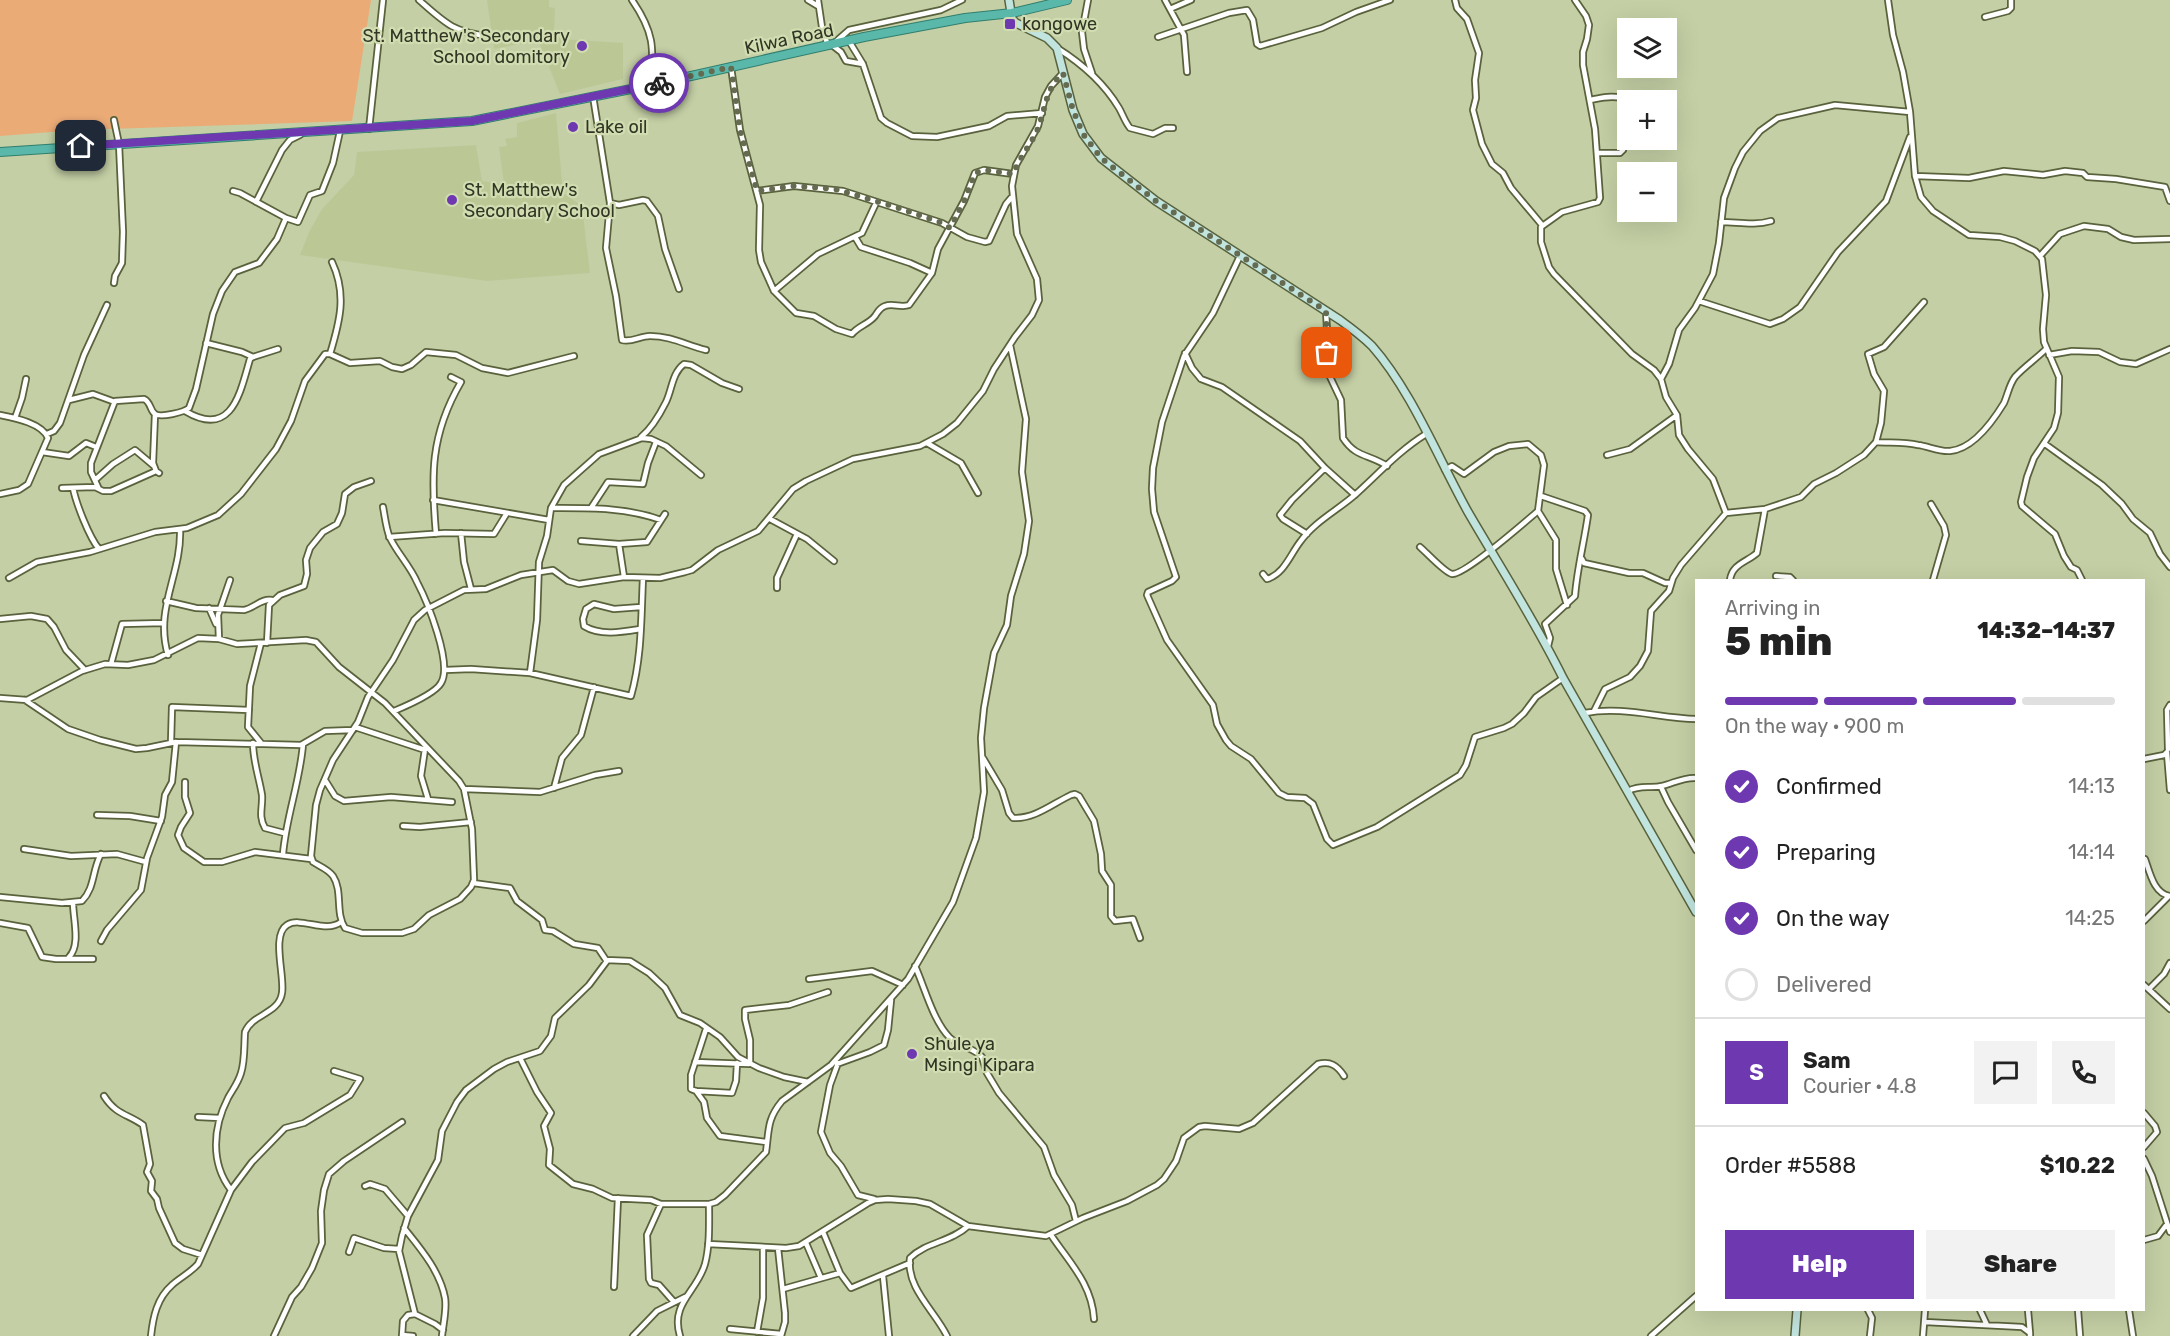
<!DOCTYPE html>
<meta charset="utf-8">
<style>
body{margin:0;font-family:Rubik,sans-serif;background:#f2f2f2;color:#222;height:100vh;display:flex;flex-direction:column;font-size:22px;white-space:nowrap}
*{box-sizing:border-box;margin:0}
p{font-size:20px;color:#767676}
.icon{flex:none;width:33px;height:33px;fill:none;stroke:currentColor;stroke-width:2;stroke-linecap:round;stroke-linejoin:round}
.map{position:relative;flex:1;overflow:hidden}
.sheet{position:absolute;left:1695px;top:579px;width:450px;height:732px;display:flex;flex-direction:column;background:#fff;border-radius:0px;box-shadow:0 6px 24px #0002}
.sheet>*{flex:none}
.tools{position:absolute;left:1617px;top:18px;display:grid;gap:12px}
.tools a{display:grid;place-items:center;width:60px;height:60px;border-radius:0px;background:#fff;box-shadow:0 6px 24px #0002;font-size:30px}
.pin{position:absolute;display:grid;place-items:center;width:51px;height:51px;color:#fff;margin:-26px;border-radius:12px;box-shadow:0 3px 9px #0006}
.courier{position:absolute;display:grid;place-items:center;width:60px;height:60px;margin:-30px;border:4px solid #6e39b0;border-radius:50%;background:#fff;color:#222;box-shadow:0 2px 8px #0007}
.headline em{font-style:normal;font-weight:800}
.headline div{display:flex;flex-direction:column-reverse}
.headline{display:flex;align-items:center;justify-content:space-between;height:102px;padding:0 30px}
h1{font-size:39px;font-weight:800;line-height:45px}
.bar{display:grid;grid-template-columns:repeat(4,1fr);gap:9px 6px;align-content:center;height:72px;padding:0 30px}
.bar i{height:8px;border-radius:4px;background:#e0e0e0}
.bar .current{background:#6e39b0}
.bar p{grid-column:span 4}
.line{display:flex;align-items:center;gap:15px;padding:0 30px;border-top:2px solid #e0e0e0}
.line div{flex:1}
.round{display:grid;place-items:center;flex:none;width:63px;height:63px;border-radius:0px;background:#f2f2f2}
ol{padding:0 30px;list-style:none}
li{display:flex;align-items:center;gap:18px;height:66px}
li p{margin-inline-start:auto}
li .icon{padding:6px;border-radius:50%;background:#6e39b0;color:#fff;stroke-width:4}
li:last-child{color:#767676}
li i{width:33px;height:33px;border:3px solid #e0e0e0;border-radius:50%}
.action{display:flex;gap:12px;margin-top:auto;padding:12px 30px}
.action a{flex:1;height:69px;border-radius:0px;background:#6e39b0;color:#fff;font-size:24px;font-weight:800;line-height:69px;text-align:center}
.action a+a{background:#f2f2f2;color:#222}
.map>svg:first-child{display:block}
</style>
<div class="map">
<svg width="2170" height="1336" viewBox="0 0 2170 1336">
<rect width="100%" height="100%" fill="#c4cfa5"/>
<path fill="#bbc896" d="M487 0H549V7L555 8 554 34 561 39 623 43V79L560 94 538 40 494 49Z
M556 113 563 193 582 206 590 273 487 281 300 255 309 232 322 209 354 175 357 152 476 145 482 181 504 184 499 147 507 146 505 139 517 137V123Z"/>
<path fill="#ebab77" d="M0 0H371L352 121 78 130 0 136Z"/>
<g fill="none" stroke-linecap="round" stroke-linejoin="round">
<g stroke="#59623c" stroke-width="8">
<path id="minor" d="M419 0C445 23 453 32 488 36
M632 0C654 32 654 47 651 85
M808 0 818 6
M818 0 822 27 828 46
M1088 0 1082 32 1084 49 1092 73
M1165 0 1184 35 1187 72
M1455 0 1457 8 1467 19 1479 53 1475 80 1476 98 1473 110 1482 144 1492 164 1503 173 1511 188 1542 225
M1575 0 1586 16 1589 25 1587 39 1583 52V65L1595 129 1600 198 1598 202 1562 212 1541 227V242L1549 267 1554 274 1632 354 1654 370 1661 379 1666 397 1677 415 1679 435 1688 449 1713 479 1726 513
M1888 0 1893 35 1903 72 1910 112 1915 176 1921 197 1933 211 1969 235 2000 237 2015 241 2035 251 2042 259 2046 295 2043 329 2044 342 2059 377 2058 413 2054 428 2034 458 2027 477 2021 502 2022 506 2055 534 2064 556 2071 567 2077 570 2082 580
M1170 9 1191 0
M1985 17 2008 11 2011 8V0
M1158 37 1229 13 1247 10 1253 20 1257 44 1260 46 1322 28 1356 12 1390 0
M849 41 863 64 881 118 887 123 912 136 937 137 989 126 1007 116 1042 113
M1057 48C1081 63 1104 83 1119 108 1123 115 1125 122 1130 128L1153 134 1165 128H1173
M863 64 846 61 841 52 832 45 849 30 941 10 962 0
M731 67 740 130 760 205 759 250 761 262 774 291 796 313 814 316 836 329 852 334C858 326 869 324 875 316 878 312 879 308 885 306 893 303 901 308 909 305L932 273 938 249 964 201 975 173 984 170 1013 174
M593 96 610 203 606 248 616 296 622 340C631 343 640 336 650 336 671 336 686 345 706 350
M1590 100C1600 98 1611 95 1621 98 1623 115 1628 133 1623 150L1620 153H1597
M369 129 383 0
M1915 176 1969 178 2004 171 2043 175 2065 171 2083 173 2087 177 2116 179 2165 187 2170 201
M233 191 240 193 286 218 298 222 310 195 322 191 333 163 340 131
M757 191 794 186 843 191 942 223 967 237 985 242 989 241 1006 204 1011 198
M256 202 282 150 290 140 300 135
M610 203 619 205 643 200 647 201 658 216 665 249 679 289
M1721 222C1738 222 1754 226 1771 221
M855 237 861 247 910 263 932 273
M1240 256 1213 313 1184 356 1162 422 1153 468 1152 489 1154 512 1176 577 1172 581 1148 592 1147 595 1167 640 1213 705 1217 724 1226 740 1231 746 1251 759 1279 793 1287 797 1305 798 1313 804 1327 839 1333 845 1377 827 1460 775 1466 765 1475 737 1504 728 1512 724 1524 713 1536 697 1563 678
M2040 256 2060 234 2084 226 2108 229 2121 237 2134 240 2170 239
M114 283 115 276 122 263 123 232 119 144 114 120
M774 291 818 254 862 233 876 203
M1699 301 1770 324 1783 319 1800 307 1838 252 1886 201 1910 137
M1326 311 1328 349 1323 362 1341 400 1343 438C1356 458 1369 454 1387 466
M206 343 242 352 253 357
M1185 353 1192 368 1201 379 1222 387 1300 441 1325 468 1355 495
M330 354C340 321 347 294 332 262
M2049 355 2072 351 2099 352 2120 362 2136 364 2170 349
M1661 379 1669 364 1679 330 1695 308 1713 274 1719 243 1724 198 1735 168 1743 152 1760 131 1778 118 1835 105 1910 112
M69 400 93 394 115 402
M185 411C232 439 240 393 250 359L253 357 278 349
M155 414 153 463 156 471 159 473
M0 415C15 418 42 423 48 438L28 484 19 490 0 494
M15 418 22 398 26 379
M47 434 54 431 60 423 84 355 107 305
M641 437C651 429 660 414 666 402 672 390 672 373 684 364L691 365 722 383 739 389
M1876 442 1881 423 1884 391 1874 374 1868 354 1884 347 1924 302
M927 443 961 463 978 493
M2045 444 2102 485 2122 504 2133 519 2150 533 2160 554 2170 567
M42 452 69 456 86 443 96 447
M1607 455 1630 449 1677 415
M1445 470 1452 466 1464 474 1494 452 1509 446 1528 444 1541 455 1544 465 1538 511 1556 540V569L1567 605
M95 480 113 464 135 450 154 466
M98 487 91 472V463L115 401 144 399C151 402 150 411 155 414 161 418 184 412 189 408L196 389 213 314 222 291 235 272 259 263 277 239 286 218
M62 488 95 487 103 491H111L156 471
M73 488C76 503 89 537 99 549
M1541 496 1585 511 1588 515C1584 543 1577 569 1575 596L1545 624 1550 638 1548 646
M433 500 549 520
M1931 504 1944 526 1946 535 1933 580
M383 507C385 517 386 529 390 538 398 554 410 566 417 582 427 601 453 664 441 683 435 694 406 706 394 711
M551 508C589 508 625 507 661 520
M591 508 608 482 643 484 648 463 656 442
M770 519 807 539 834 561
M461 533 464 562 471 589
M436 534C431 476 430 435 461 382L451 377
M1307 534 1283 519 1280 515 1292 500 1325 468
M389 537 445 533 494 534 507 513
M581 541 619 544 624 577
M619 544 647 542 665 514
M1420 547C1426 552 1445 573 1452 574 1465 575 1525 522 1538 511
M1582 559 1584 563 1629 573H1643L1665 583H1671
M1263 574 1267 579C1284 574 1290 555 1300 542 1314 522 1338 510 1356 494 1379 473 1400 450 1426 434
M1776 576 1790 577 1793 580
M9 578 37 562 90 552 155 532 187 528 218 515 241 494 276 449 291 421 305 381 325 354H330L350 363 380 361 392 367 402 369 411 365 426 352 456 355 482 368 508 373 574 356
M1730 580C1732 564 1747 562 1757 553L1765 509
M777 588V578L797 534
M166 601 196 608 244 610C254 608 262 598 272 600
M209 608 216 624
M0 619 31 616 47 619 54 627 66 650 85 670
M640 629C622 632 600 636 584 626L583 619 586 609 594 604 614 609 641 607
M219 639 218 615 230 580
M261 643 250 686 248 727 261 743
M267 643 269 605 280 595 304 586 307 574 306 560 310 548 323 532 337 524 342 513 345 494 354 487 371 481
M168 655C154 608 182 574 180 529
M111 664 122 624 164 623
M445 670 471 669 530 673 631 696C642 657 641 618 643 578
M530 673 537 620 539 562 547 536 551 508 564 485 599 454 642 438 651 439 666 446 701 475
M0 698 27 700 82 671 105 664 128 665 154 660 198 638 219 639 237 644 306 640 316 642 339 667 385 703 459 781 464 789 472 829 474 880 471 887 460 899 429 915 414 929 402 933H362L345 928C335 913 343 891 333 876 328 869 319 866 313 862L311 856 316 805 320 790 333 760 358 722 368 697 393 660 414 620 425 610 464 590 486 589 521 575 553 570 568 581 579 584 624 577 660 578 685 572 692 570 718 550 758 531 793 489 806 481 853 459 920 446 943 434 957 423 983 391 994 369 1015 337 1032 315 1039 300 1037 279 1017 234 1012 186 1016 165 1038 126 1045 97 1051 86 1063 73
M25 700 68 729 100 740 136 749 147 748 176 742 301 745 325 731 353 730
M1594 711 1605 689 1630 677 1640 666 1648 651 1651 611 1669 591 1673 578 1681 565 1726 513 1765 509 1801 497 1814 484 1836 473 1864 455 1876 442C1890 443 1904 442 1918 445 1928 446 1939 452 1950 451 1973 449 1993 421 2004 403 2008 394 2009 385 2015 377 2024 367 2036 359 2046 349
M1585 713C1622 706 1659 718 1696 719
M355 727 425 750
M171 742 172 707 249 710
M253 743C253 761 259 777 262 795 263 807 258 816 265 828L284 833
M425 749 421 776 428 799
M2168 749 2167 710 2170 705
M2167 753 2170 790
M983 758 1002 790 1009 813 1013 818C1035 819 1052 804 1071 795L1075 794 1079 796 1094 821 1101 854 1102 871 1111 885V916L1115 921 1133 919 1140 938
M2144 759 2164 755 2167 752
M325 780 335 796 344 801 391 797 452 802
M185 782V797L190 813 181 827 178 835 184 848 204 862H222L255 852 311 859
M1661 787 1668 802 1696 850
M554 788 562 758 581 735 594 687
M464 789 540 792 595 775 619 771
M1628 791C1642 784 1650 789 1662 786 1674 783 1684 777 1696 778
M97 815 130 816 161 821
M403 826 420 827 471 822
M24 849 71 856 117 854 146 862
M283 854C286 817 300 782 303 744
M2145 859C2150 873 2154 894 2170 896
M473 883 510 888 517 901 542 920 545 930 553 931 574 944 598 948 606 960 630 961 649 973 665 988 680 1015 700 1023 720 1037 738 1057 759 1068 784 1077 808 1082
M0 897 62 903 82 901C95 888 92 870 101 854
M2144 921 2168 897
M0 923 28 928 42 957 56 959H93
M101 941 107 930 141 890 147 858 162 817 165 795 172 782 176 742
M69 957C81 945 73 919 73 902
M915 966C925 988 933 1021 950 1038 960 1047 974 1048 982 1057L987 1073 999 1093 1044 1147 1054 1175 1072 1205 1076 1221
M809 979 872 971 903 985
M2144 985 2170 1009
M2149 989 2164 974 2170 963
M706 1029 691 1075V1089L696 1091 732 1093 736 1081 737 1063
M520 1058 537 1092 551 1113 544 1126 550 1149 549 1165 573 1184 593 1189 612 1198 651 1200 661 1204H709L716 1202 725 1195 766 1152C769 1130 767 1119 782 1101L831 1065 908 979 953 902 976 838 984 792 981 738 984 708 994 653 1007 625 1011 596 1024 554 1029 521 1022 472 1026 419 1010 345
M695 1062 749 1064
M750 1062V1040L745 1019V1010L789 1005 828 992
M838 1063 830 1085 821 1132 830 1153 841 1166 858 1195 874 1199
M837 1064 870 1052 884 1045 888 1030 891 1000
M696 1091 704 1102 707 1118 720 1136 766 1142
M104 1096C116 1115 128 1114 143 1125L150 1164 147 1172 152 1181 151 1191 157 1199 159 1208 175 1243 183 1249 202 1255
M2144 1113 2155 1126 2157 1132 2144 1147
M198 1117 220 1118
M2144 1159 2152 1176 2170 1232
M365 1186 370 1184 385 1189 408 1216
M231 1190C210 1163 213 1127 228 1098 233 1089 238 1083 241 1073 245 1061 244 1045 245 1032 252 1014 279 1014 282 993 285 976 271 935 287 925 301 916 325 934 341 922
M661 1204 647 1235 649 1279 651 1283 659 1285 674 1302
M404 1228C420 1248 440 1271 445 1298 447 1309 443 1325 442 1336
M823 1232 840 1273 851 1288 910 1263
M1051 1235C1069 1262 1092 1284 1094 1319
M2144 1240 2158 1236 2167 1224
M806 1243 821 1278
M708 1244 786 1248 799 1246 868 1203 875 1200 888 1199 916 1201 930 1204 968 1226 1046 1236 1083 1218 1127 1201 1157 1185 1164 1179 1176 1161 1184 1138 1199 1127 1205 1126 1239 1129 1253 1123 1318 1064C1330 1061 1337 1065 1344 1076
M778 1248 785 1313V1322L781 1336
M349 1252 354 1238 384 1248 399 1249
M883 1276 889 1336
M614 1287 618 1198
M783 1289 840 1273
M1868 1310 1872 1318 1870 1336
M1980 1310 1987 1325
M2028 1310 2030 1333
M2078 1310 2080 1336
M2129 1310 2133 1336
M1925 1322 2022 1327 2030 1333V1336
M730 1329 781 1334
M443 1330 435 1324 415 1314 399 1251 402 1236 408 1216 438 1160 442 1131 457 1102 466 1090 494 1069 507 1062 540 1051 551 1036 555 1018 589 985 607 961
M757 1332 763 1298V1247
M402 1335 413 1336
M151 1336C153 1317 157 1298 172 1285 181 1277 190 1273 198 1264L231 1190 252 1162 285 1128 304 1123 350 1095 360 1079 334 1071
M274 1336 292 1297 301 1287 312 1268 322 1243 321 1211 324 1190 329 1174 344 1161 402 1122
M402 1336 403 1321 408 1315 415 1314
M633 1336 657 1311 685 1297
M680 1336C670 1303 697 1292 705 1264 710 1245 709 1224 709 1204
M947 1336C935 1311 906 1288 910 1258 926 1242 951 1242 968 1226
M1651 1336 1696 1296
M1923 1336 1925 1310"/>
</g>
<g stroke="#59623c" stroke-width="10">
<path id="secondary" d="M1009 0 1012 19 1016 23 1047 38 1057 48 1073 110 1083 134 1101 158 1156 201 1340 320C1351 328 1362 336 1372 346 1411 390 1439 460 1468 512 1500 567 1535 621 1563 678L1696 912
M1795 1336 1797 1310"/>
</g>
<g stroke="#317e6d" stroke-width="10">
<path id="trunk" d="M0 152 472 121 651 85 864 37 965 18 1012 13 1067 0"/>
</g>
<use href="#minor" stroke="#fff" stroke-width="4.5"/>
<use href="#secondary" stroke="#c1e4df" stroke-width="7"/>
<use href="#trunk" stroke="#5ab8aa" stroke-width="8"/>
</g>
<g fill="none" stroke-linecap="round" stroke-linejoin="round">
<path stroke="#646b51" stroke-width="6" stroke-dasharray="0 10.8" d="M659 83 731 67 740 130 757 191 794 186 835 189 896 207 942 223 950 228 964 201 975 173 984 170 1013 174C1019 159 1029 147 1036 133 1046 111 1044 90 1063 73L1073 110 1083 134 1101 158 1156 201 1326 311 1327 353"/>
<path stroke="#6e39b0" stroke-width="8" d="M81 146 472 121 659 83"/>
</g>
<g fill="#6e39b0" stroke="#d1ddb1" stroke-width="2">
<rect x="1004" y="18" width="12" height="12" rx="3"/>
<circle cx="582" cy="46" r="6"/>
<circle cx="573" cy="127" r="6"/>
<circle cx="452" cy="200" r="6"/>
<circle cx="912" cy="1054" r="6"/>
</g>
<g text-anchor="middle" stroke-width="4.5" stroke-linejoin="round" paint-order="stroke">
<g font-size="18" fill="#303524" stroke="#d1ddb1" text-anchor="start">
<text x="1022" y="30">kongowe</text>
<text x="570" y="42" text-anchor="end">St. Matthew's Secondary<tspan x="570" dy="21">School domitory</tspan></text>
<text x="585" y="133">Lake oil</text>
<text x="464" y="196">St. Matthew's<tspan x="464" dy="21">Secondary School</tspan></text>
<text x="924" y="1050">Shule ya<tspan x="924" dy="21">Msingi Kipara</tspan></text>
</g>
<g font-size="18" fill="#303524" stroke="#d1ddb1">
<text transform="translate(789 39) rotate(-12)" y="6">Kilwa Road</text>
</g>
</g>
</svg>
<div class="tools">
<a><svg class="icon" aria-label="layers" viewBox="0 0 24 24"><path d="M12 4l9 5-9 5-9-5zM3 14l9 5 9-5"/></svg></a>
<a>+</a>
<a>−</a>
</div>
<div class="pin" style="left:1327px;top:353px;background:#ea580c"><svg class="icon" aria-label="bag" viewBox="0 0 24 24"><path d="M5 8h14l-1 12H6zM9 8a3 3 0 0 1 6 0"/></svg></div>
<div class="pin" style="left:81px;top:146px;background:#1f2937"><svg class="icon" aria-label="home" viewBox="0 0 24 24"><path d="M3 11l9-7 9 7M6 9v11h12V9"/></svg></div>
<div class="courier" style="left:659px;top:83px"><svg class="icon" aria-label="bike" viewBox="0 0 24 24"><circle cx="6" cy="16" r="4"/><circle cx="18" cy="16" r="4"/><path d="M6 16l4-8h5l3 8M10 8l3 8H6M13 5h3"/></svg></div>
<section class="sheet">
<div class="headline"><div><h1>5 min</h1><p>Arriving in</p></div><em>14:32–14:37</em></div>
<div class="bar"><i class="current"></i><i class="current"></i><i class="current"></i><i></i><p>On the way · 900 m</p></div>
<ol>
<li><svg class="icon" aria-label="check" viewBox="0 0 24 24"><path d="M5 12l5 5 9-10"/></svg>Confirmed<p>14:13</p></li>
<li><svg class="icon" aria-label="check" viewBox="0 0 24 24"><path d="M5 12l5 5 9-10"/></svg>Preparing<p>14:14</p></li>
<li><svg class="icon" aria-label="check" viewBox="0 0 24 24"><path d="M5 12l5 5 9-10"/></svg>On the way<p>14:25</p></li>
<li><i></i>Delivered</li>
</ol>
<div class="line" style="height:108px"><b class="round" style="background:#6e39b0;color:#fff">S</b><div><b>Sam</b><p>Courier · 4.8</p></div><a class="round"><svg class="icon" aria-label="chat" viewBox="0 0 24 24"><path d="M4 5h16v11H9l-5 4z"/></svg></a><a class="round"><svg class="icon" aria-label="phone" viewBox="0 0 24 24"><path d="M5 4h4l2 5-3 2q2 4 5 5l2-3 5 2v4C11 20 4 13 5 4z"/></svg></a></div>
<div class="line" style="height:78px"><div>Order #5588</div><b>$10.22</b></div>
<div class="action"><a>Help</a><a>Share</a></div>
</section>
</div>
